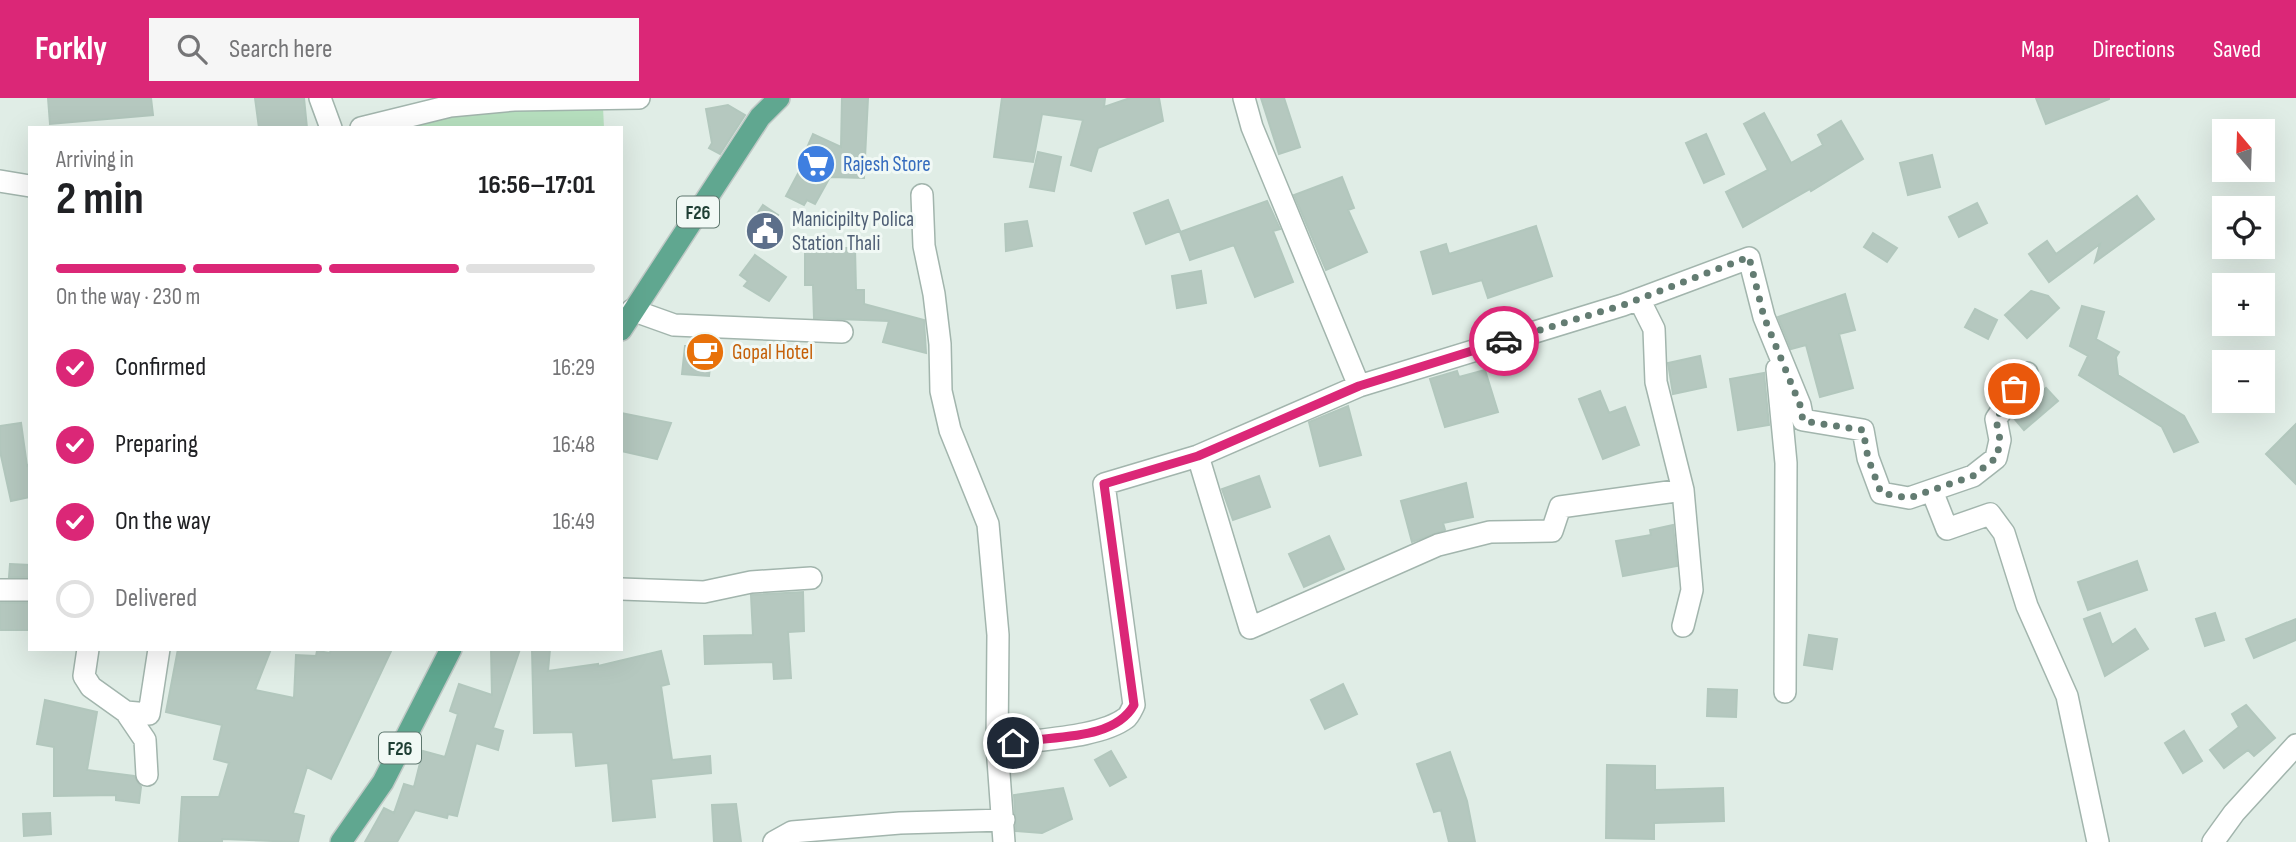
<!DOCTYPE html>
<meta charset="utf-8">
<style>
body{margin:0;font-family:"Sofia Sans Condensed",sans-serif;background:#f6f6f6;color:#202124;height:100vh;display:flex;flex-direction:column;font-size:26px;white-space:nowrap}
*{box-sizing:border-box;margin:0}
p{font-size:23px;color:#757577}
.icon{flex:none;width:38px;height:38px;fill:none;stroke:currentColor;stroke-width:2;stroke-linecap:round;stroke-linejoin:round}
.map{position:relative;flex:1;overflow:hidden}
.panel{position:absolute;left:28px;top:28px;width:595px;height:525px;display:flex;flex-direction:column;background:#fff;border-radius:0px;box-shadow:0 7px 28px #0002}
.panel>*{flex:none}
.needle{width:46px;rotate:341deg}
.fabs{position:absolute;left:2212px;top:21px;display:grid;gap:14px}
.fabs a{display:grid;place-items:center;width:63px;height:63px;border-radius:0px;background:#fff;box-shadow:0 7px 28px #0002;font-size:35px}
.pin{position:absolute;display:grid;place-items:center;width:60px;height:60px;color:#fff;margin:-30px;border:4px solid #fff;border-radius:50%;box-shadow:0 2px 7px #0007}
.courier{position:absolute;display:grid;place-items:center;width:70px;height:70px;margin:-35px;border:5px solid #db2777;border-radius:50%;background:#fff;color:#222;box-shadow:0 2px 9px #0007}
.summary em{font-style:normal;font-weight:700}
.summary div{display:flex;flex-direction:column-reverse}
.summary{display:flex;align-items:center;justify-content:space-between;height:119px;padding:0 28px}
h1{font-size:46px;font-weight:700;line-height:52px}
.bar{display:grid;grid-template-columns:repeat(4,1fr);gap:10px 7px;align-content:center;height:84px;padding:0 28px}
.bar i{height:9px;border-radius:5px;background:#e0e0e0}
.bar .active{background:#db2777}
.bar p{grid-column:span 4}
ol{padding:0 28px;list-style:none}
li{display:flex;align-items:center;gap:21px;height:77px}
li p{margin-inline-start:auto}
li .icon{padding:7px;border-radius:50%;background:#db2777;color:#fff;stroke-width:4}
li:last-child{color:#757577}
li i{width:38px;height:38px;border:4px solid #e0e0e0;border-radius:50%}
header{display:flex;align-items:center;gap:42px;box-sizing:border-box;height:98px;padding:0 35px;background:#db2777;color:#fff}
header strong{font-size:33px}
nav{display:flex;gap:38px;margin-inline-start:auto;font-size:24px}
.search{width:490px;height:63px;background:#f6f6f6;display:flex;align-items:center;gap:18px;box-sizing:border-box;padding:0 24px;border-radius:0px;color:#757577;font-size:26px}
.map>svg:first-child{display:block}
</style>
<header>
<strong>Forkly</strong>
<div class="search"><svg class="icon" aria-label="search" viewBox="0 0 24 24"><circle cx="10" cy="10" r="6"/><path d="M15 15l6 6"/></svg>Search here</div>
<nav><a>Map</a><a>Directions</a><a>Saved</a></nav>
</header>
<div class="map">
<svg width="2296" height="744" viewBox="0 0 2296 744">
<rect width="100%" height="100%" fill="#e0ede6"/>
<path fill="#b7e0bf" d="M603 9 604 30H394L503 10Z"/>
<path fill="#b5c8bf" stroke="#b2c7bd" stroke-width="2" d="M48 0H151L153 17 50 26Z
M255 0H304L307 30H259Z
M842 0H868L864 80 830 79 815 106 807 102 804 107 786 98 810 53 806 52 813 36 841 49Z
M1002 0H1105L1104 9 1130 0H1159L1163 23 1098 50 1091 73 1071 67 1083 22 1042 16 1033 64 994 59Z
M1261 0H1284L1300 49 1279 56Z
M2036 0H2109V1L2046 26Z
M728 7 745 17 720 56 709 50 712 45 706 11Z
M1764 15 1791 65 1823 47 1818 37 1841 23 1863 61 1811 93 1810 91 1743 129 1726 94 1768 72 1744 26Z
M1706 36 1724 76 1704 85 1686 45Z
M1038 54 1061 59 1054 93 1030 89Z
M1932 57 1940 89 1908 97 1900 65Z
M1342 79 1354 110 1348 112 1367 154 1326 172 1294 97Z
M2137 98 2154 121 2095 164 2100 146 2049 184 2029 156 2047 143 2056 156Z
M1168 102 1180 133 1146 146 1134 115Z
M1267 103 1280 131 1273 133 1293 184 1255 199 1234 147 1190 162 1180 134Z
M1977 105 1987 125 1959 139 1949 119Z
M763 107 778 117 766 135 751 125Z
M1027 123 1032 148 1006 153 1005 126Z
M1536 128 1552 178 1488 200 1482 182 1433 196 1421 154 1446 146 1449 156Z
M1873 135 1897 150 1887 164 1864 149Z
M805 150H855L856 192H864V206L924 222 926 255 883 244 889 223 814 220 813 187H805Z
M755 157 786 179 769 203 744 188 748 183 740 177Z
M1201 173 1206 205 1177 210 1172 178Z
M2031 193 2048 198 2059 210 2027 240 2005 217Z
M1845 196 1855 232 1839 236 1853 290 1820 299 1806 247 1791 251 1778 219Z
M2082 208 2104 214 2096 241 2119 254 2116 259 2118 277 2184 318 2198 344 2174 354 2162 329 2079 277 2088 258 2070 248Z
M1975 211 1997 222 1988 241 1965 229Z
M685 248 712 251 709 278 682 276Z
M1700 258 1706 289 1673 296 1668 265Z
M1485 272 1498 314 1445 329 1430 281 1457 273 1459 279Z
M1764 275 1769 327 1738 332 1730 281Z
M2046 290 2058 303 2024 332 2013 319Z
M1600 293 1609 315 1625 309 1639 347 1603 361 1579 301Z
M1348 308 1361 357 1320 368 1309 324Z
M621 315 671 325 657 361 621 353Z
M21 325 27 368 30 367V399L11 403 0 353V328Z
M2296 326V386L2266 356Z
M1259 378 1270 409 1233 422 1222 391Z
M1466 385 1473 419 1443 425 1445 432 1412 444 1401 403Z
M1673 427 1677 468 1623 478 1616 443 1651 437 1650 432Z
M1329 438 1344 471 1304 489 1289 456Z
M2137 463 2147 492 2088 512 2078 484Z
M10 466 30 467V479H9Z
M803 494 804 533 788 534 791 580 774 581 773 564 705 566 704 538 753 537 751 497Z
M0 505H30V532H0Z
M2100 515 2112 547 2135 531 2148 551 2105 578 2084 521Z
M2215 515 2224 542 2205 548 2196 521Z
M2296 521V542L2254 560 2246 541Z
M1809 537 1837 541 1832 571 1804 567Z
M178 551H271L255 592 294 600 296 557 316 558 317 553 330 555 331 551H392L331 681 307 669 293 715 304 718 298 744 222 741V744H179L182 699H219L229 665 214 661 222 627 166 614Z
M491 551H520L493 630 503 633 498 652 476 645 457 718 448 716 447 720 415 712 397 744H365L384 710 394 715 404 686 414 689 423 653 445 659 458 616 450 613 459 586 492 597Z
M532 551H550L548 573 598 566V568L661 553 669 586 661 588 672 662 710 658 711 675 651 681 655 719 613 723 608 665 576 668 573 634 534 635Z
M1343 586 1357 616 1325 631 1311 602Z
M1708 591 1737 592 1736 619 1707 618Z
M45 602 97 614 87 672 134 678 141 689 139 705 116 702V697L54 698V649L37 646Z
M2246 607 2275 640 2254 658 2248 652 2224 670 2210 652 2239 629 2232 616Z
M2184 633 2202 663 2183 675 2165 645Z
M1111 653 1126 679 1110 688 1095 662Z
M1450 654 1467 703 1475 744H1449L1441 712 1434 714 1417 666Z
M1607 667 1655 668V692L1723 690 1724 723 1654 725V741L1606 740Z
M1063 690 1072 721 1042 735 1016 733 1014 697Z
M736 706 741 744H714L712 707Z
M50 715 51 736 24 738 23 716Z"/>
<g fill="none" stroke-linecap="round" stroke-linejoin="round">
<g stroke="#a2b5ad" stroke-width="24">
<path id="minor" d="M320 0 331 30
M1244 0 1252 29 1359 288
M361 30 450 8 514 2 639 0
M0 83 30 88
M922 97 924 148 934 196 940 246 941 293 950 332 988 426 998 537 997 648 1004 744
M632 212 674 227 842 234
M1777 271 1786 365 1785 594
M1198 358 1250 530 1438 447 1490 434 1552 433 1560 409 1683 392 1656 284 1654 231 1639 201
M1932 393 1947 431 1990 416 2004 435 2027 508 2067 598 2098 744
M621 491 704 494 751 484 811 480
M0 492H30
M1683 528 1692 492 1683 392
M88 551 84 578 91 589 126 614 149 616 159 551
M126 614 145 642 147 677
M997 648C1032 641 1098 641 1126 620 1129 618 1132 611 1134 607L1104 386 1198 358 1359 288 1623 207 1749 160 1764 219 1800 307 1803 322 1863 332 1868 360 1881 395 1909 400 1973 378 1996 360 2000 342 1996 321 2027 275
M774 744 792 734 900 725 1004 722
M2213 744 2234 715 2296 647"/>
</g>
<g stroke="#c0c9c6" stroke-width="24">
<path id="major" d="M621 232 760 19 779 0
M341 744 383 684 451 551"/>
</g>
<use href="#minor" stroke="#fff" stroke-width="21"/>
<use href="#major" stroke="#60a790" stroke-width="21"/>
</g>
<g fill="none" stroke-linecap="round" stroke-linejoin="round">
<path stroke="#637c72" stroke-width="7" stroke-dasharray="0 12.6" d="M1504 243 1623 207 1749 159 1764 219 1800 307 1803 323 1863 332 1868 360 1881 395 1909 400 1973 378 1997 359 2000 342 1996 321 2014 291"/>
<path stroke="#db2777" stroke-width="9" d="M1013 645C1051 637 1113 644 1134 607L1104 386 1198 358 1359 288 1504 243"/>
</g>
<defs>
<g id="supermarket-disc" transform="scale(2.0125)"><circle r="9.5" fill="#3f7fe0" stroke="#f1f9f5"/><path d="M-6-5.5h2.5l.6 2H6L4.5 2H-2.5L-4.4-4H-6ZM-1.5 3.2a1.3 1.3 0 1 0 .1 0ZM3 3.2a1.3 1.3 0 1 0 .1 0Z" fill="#fff"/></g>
<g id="civic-disc" transform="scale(2.0125)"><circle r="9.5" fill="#5c6f8a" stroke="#f1f9f5"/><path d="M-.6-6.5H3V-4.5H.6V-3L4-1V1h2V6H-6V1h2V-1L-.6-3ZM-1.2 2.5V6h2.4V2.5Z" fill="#fff"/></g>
<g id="cafe-disc" transform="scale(2.0125)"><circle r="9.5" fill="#e8710a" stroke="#f1f9f5"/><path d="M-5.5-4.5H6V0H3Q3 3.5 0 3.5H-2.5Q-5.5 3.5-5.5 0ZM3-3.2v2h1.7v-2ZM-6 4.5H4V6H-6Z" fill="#fff"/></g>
</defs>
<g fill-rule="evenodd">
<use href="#supermarket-disc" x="816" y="66"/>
<use href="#civic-disc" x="765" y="133"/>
<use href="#cafe-disc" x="705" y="254"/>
</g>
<g text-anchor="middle" stroke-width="6" stroke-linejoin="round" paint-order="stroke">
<g fill="#f1f9f5" stroke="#5e776e" stroke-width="2">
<rect x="677" y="98.5" width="42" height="31" rx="5"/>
<rect x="379" y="634.5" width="42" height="31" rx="5"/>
</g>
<g font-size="19" font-weight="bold" fill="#1f3f34">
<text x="698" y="121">F26</text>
<text x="400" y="657">F26</text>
</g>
<g font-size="21" fill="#366cbe" stroke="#f1f9f5" text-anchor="start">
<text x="843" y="73">Rajesh Store</text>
</g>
<g font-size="21" fill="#4e5e75" stroke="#f1f9f5" text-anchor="start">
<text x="792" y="128">Manicipilty Polica<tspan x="792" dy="24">Station Thali</tspan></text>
</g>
<g font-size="21" fill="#c56008" stroke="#f1f9f5" text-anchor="start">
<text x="732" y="261">Gopal Hotel</text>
</g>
</g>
</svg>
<div class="fabs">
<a><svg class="needle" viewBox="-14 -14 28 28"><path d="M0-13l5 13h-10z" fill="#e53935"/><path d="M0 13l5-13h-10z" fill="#757577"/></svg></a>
<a><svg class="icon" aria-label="locate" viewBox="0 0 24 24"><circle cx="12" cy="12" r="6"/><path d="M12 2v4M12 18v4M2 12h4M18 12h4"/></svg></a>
<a>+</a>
<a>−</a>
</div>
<div class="pin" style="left:2014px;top:291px;background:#ea580c"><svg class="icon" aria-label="bag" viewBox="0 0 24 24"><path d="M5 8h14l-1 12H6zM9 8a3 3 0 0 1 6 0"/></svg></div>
<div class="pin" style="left:1013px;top:645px;background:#1f2937"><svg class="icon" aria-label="home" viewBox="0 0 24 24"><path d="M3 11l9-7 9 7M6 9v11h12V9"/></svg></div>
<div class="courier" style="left:1504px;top:243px"><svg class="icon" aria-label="car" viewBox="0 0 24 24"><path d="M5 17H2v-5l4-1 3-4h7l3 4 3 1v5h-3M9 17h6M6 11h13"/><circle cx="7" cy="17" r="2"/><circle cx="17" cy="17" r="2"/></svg></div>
<section class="panel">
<div class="summary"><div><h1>2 min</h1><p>Arriving in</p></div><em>16:56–17:01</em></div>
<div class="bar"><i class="active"></i><i class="active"></i><i class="active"></i><i></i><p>On the way · 230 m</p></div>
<ol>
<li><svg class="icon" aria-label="check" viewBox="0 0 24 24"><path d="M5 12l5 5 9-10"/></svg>Confirmed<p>16:29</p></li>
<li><svg class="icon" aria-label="check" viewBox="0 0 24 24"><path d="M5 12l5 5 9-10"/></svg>Preparing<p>16:48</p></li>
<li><svg class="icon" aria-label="check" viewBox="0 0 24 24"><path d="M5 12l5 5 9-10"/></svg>On the way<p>16:49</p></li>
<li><i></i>Delivered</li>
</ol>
</section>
</div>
